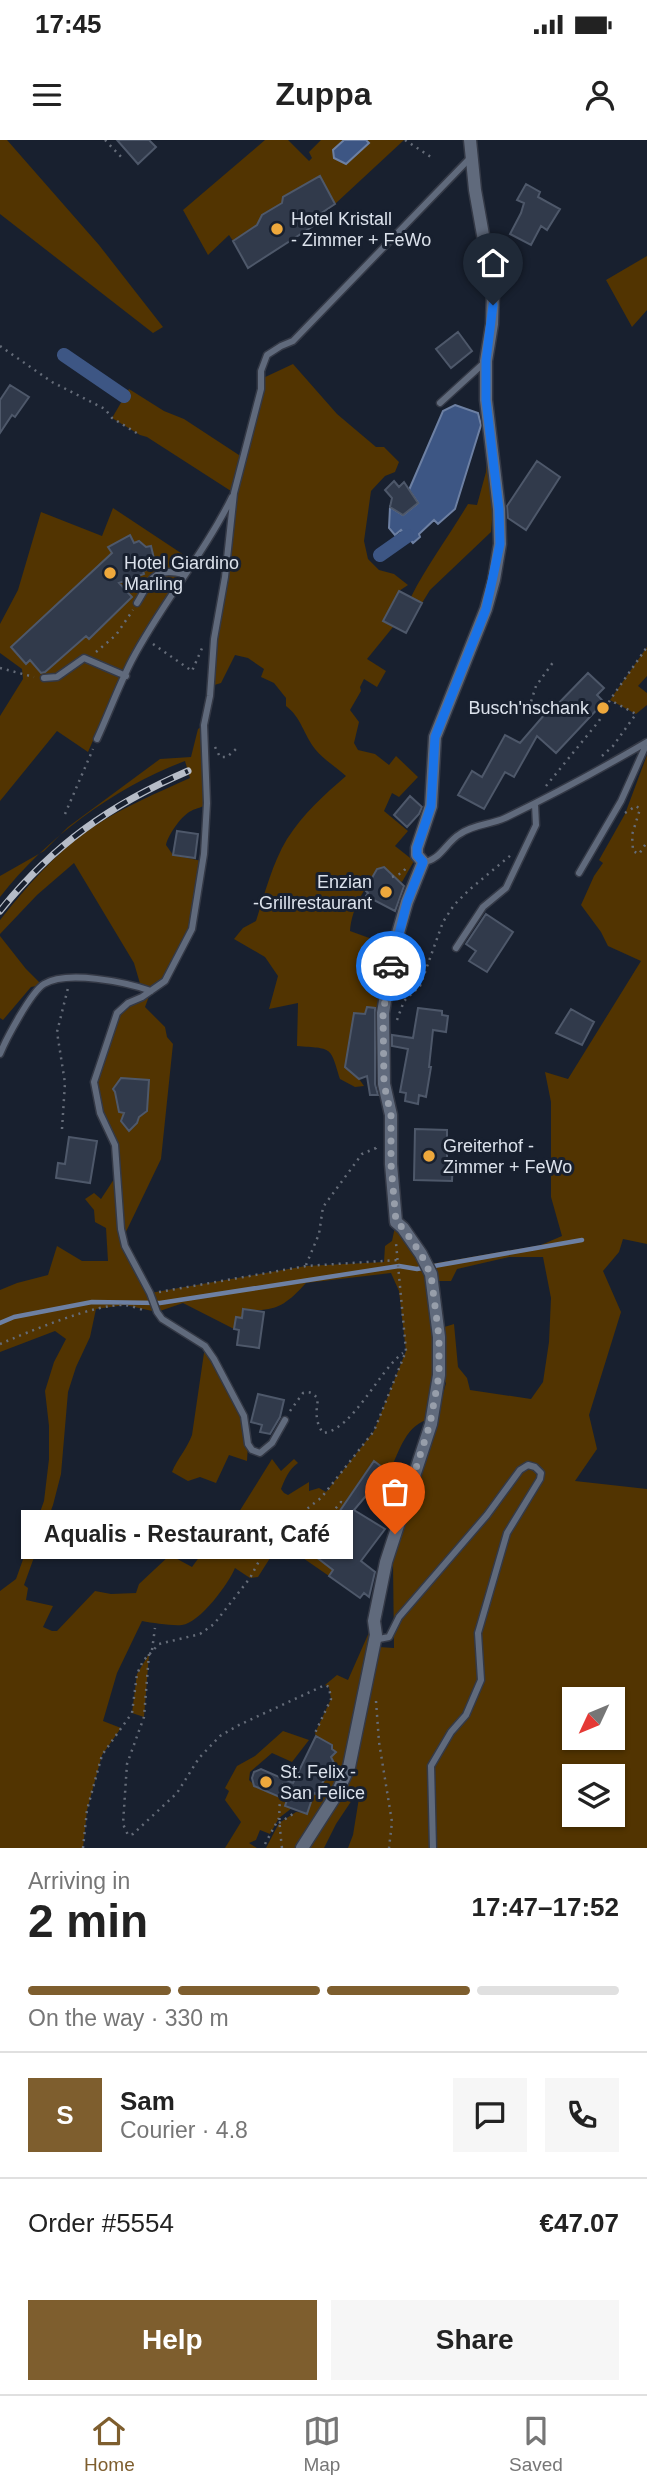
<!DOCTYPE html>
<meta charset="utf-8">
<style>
body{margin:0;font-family:Helvetica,sans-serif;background:#f6f6f6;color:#222;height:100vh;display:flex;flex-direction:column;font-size:26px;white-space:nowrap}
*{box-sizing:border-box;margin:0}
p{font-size:23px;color:#767676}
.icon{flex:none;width:38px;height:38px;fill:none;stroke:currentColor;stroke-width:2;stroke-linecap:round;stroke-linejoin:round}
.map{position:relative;height:1708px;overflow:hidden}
.panel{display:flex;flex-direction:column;background:#fff;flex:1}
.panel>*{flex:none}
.needle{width:46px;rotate:226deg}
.controls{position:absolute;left:562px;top:1547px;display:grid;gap:14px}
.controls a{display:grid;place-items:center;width:63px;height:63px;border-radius:0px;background:#fff;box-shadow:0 2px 5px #0004;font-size:35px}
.pin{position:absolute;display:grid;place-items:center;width:60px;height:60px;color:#fff;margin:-72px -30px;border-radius:50% 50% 50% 0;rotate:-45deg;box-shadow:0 0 7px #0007}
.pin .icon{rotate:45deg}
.courier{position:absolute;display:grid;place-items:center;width:70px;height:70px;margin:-35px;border:5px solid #1a73e8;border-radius:50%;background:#fff;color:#222;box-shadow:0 2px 9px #0007}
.bubble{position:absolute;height:49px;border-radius:0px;background:#fff;box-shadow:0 2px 5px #0004;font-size:23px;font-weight:700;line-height:49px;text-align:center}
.headline em{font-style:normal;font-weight:700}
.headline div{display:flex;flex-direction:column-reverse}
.headline{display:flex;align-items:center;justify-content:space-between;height:119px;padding:0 28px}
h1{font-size:46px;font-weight:700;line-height:52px}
.bar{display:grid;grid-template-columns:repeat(4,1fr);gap:10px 7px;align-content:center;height:84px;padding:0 28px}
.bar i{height:9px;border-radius:5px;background:#e0e0e0}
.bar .on{background:#7e5e2e}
.bar p{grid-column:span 4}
.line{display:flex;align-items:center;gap:18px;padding:0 28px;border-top:2px solid #e0e0e0}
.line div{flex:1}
.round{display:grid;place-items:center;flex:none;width:74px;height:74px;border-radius:0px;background:#f6f6f6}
.action{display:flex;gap:14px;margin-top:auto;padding:14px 28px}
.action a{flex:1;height:80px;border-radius:0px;background:#7e5e2e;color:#fff;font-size:28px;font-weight:700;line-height:80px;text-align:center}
.action a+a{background:#f6f6f6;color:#222}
.status{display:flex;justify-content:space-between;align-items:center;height:49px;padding:0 35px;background:#fff;direction:ltr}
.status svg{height:19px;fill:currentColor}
header{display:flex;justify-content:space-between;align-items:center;height:91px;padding:0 28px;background:#fff;font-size:32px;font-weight:700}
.menu{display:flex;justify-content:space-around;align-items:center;height:98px;border-top:2px solid #e0e0e0;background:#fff;font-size:19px;color:#767676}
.menu a{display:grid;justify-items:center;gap:4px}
.menu .on{color:#7e5e2e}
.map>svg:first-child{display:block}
</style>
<div class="status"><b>17:45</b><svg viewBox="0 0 49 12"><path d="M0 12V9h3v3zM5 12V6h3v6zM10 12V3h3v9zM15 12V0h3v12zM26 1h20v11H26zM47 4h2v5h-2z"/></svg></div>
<header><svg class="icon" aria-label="menu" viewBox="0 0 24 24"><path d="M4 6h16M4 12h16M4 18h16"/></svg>Zuppa<svg class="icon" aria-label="person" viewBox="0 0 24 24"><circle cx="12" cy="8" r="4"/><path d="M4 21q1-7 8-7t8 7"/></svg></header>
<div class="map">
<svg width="647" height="1708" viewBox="0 0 647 1708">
<rect width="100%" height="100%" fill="#18202f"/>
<path fill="#523401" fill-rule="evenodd" d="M0 0H7L99 105 163 187 153 193 0 74Z
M265 0H288L309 21 312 18 309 12 321 0H404L335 64 319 36 283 57 282 63 262 75 257 85 233 101 229 95 208 115 183 70Z
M647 116V170L632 187 606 140Z
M293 224 337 274 376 307H384L399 322 395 332 385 336 371 351 364 401 368 419 379 430 394 434 408 445 399 451 383 480 393 487 367 519 386 531 377 547 364 539 360 547 361 551 350 570 359 582 354 603 358 610 375 614 389 625 396 616 418 637 399 657 392 653 384 671 408 691 395 706 414 721 402 742 390 736 387 729H377C365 750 352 766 350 791L394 807 384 870 367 867 365 874 354 873 345 927 359 939 364 946 355 947 340 939C330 905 332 909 297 906L298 863 269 869 278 836 265 817 234 799 243 788 256 781C265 753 272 724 287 699 303 674 324 655 346 636 336 627 323 619 315 609 304 595 301 577 286 566V558L274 543 261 537 264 529 248 518 235 515 221 543 211 546 234 353 147 297 140 295 112 278 129 249 164 271 184 279 242 317 261 239Z
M487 298 493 367 491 392 430 450 422 463 411 457C427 425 449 396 468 364L477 365 486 332Z
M113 368 193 421 122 534 88 612 57 591 0 661V576L23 539 22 529 0 513V484L18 450 41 372 102 396Z
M647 507V536L638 546 647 553V565L636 574 610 560Z
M204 585 207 663C201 669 198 667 191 671 181 676 168 695 166 705L173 715 202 721 194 779 168 836 151 851 145 867 165 887 167 897 173 904 161 1019 123 1098 150 1153 306 1126 384 1122 385 1106 392 1101 396 1082 402 1079 431 1124 541 1105 562 1096 551 1057V962L545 932 568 939 641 821 608 806 601 792 581 765 594 736 603 723 599 720 625 674 647 615V1104L623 1099 619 1112 603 1131 621 1172 589 1275 597 1309 575 1341 647 1349V1708H348L353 1695 359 1658 356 1654 336 1684 324 1708H306L333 1668 379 1507 394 1508 393 1423 407 1366 423 1327 446 1243 440 1235 431 1279C406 1283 399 1312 389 1333L373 1321 311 1412 333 1430 329 1436 287 1407H277L258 1437 250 1438 235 1428C229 1443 200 1483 182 1485 172 1486 153 1483 142 1481L117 1533 103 1581 121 1588 102 1615 87 1670 83 1708H0V1451L16 1439 44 1361 49 1319V1286L45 1251 54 1222 66 1199 55 1191 0 1212V1150L17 1143 48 1135 57 1106 82 1121H108L106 1088 95 1082 94 1070 85 1059 94 1053 101 1059 118 1033 115 1005 100 973 94 942 117 873 151 851 141 847 134 823 74 723 37 755 0 794V780C27 746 56 712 93 687 123 667 157 653 190 638L185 621C115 647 46 698 0 757V736L44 711 68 687 160 619 191 617 198 589ZM509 1117H543L551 1158 549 1202 543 1242 531 1259 470 1250 467 1238 458 1227 454 1184 438 1189 432 1135 439 1141H451L457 1129ZM391 1133 399 1151 406 1211 374 1291 326 1352 319 1348 309 1351V1342L288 1355 284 1353 281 1349C285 1339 289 1329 298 1323L294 1319 281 1331 272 1319 234 1380 223 1412 207 1419 200 1416 192 1427 170 1415 139 1444 136 1453 111 1454 95 1451 57 1491H52L43 1487 53 1466 26 1460 28 1448 24 1445 53 1365 61 1334 68 1252 76 1227 90 1197 96 1169 125 1165 157 1172 183 1163 234 1189 236 1178H242L244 1169C275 1173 286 1165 306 1143ZM574 1559H612V1598H574ZM574 1636H612V1675H574Z
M0 796 26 829 42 845 31 847 3 880 0 878Z
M205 1206 244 1276 248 1304 247 1321 229 1315 216 1343 200 1337 188 1341 172 1332C177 1319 187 1309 192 1295Z
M374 1481 349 1627 302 1708H266L279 1683 296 1672 307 1673 314 1653 317 1654 334 1623 331 1617 335 1612 332 1609V1605L316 1596 315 1593 331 1559 329 1547 325 1545 337 1535 348 1540Z
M149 1514 144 1577 132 1573 137 1534Z
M283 1591 309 1600 292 1622 272 1613 250 1632 249 1640C259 1651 274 1654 289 1654L285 1666 292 1668 279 1678 270 1694 260 1690 256 1700 249 1703 257 1708H225L241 1682 225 1660 229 1651 225 1648 237 1626 255 1616Z"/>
<path fill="#3d5684" stroke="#6d80a3" stroke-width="2" d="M344 0H366L369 3 346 24 334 18 333 10Z
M455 265 478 273 481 285 455 369 438 384 434 380 419 394 420 397 413 403 401 390 395 395 389 388 390 367 403 375 418 363 409 350 443 271Z"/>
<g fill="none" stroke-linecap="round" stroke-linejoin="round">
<path stroke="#6d80a3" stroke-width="4.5" d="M0 1183 14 1177 92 1162 160 1163 399 1126 417 1129 582 1100"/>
<path stroke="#3d5684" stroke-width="14" d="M64 215 124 256
M380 415 407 396"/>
</g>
<path fill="#313a4b" stroke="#4e586a" stroke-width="2" d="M117 0H149L156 7 138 24Z
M320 36 335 64 320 74 324 79 248 128 233 101 257 85 262 75 282 63 283 57Z
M526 44 540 52 538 57 560 69 547 90 541 86 531 105 510 94 521 73 524 63 517 60Z
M458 192 472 211 451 228 436 209Z
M10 245 29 257 15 277 12 275 0 293V260Z
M537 321 560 337 526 390 508 378 507 366Z
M394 341 399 347 404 342 418 363 403 375 390 367 392 358 385 350Z
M130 395 134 403 139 401 146 407 151 406 156 427 143 431 144 434 119 443 132 457 89 499 86 496 45 532 41 533 30 520 26 524 11 507 112 413 108 407Z
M399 451 422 463 406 493 383 481Z
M588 533 604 548 597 555 604 562 556 613 537 596 514 637 505 632 484 669 458 655 472 631 482 637 505 595 520 603 551 567 553 569Z
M410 656 422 667 419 674 407 687 394 675Z
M177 691 198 694 195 718 173 715Z
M384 727 404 746 395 771 366 756 368 753 365 750 377 729Z
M486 774 513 792 487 832 469 821 476 811 466 804Z
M367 867 375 868V944L378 955H370L367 936 359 939 345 927 354 873 365 874Z
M418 868 442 871V875L448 876 446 892 433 890 429 927H431L426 957 419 955 418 964 405 961 406 953 400 952 408 909 392 906V895L413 898Z
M571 869 594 882 582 905 556 893Z
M121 938 149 940 147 971 139 977 137 983 129 991 121 981 124 973 119 972 115 952 113 949Z
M415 989 447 990V1018H453L452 1041 414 1040Z
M69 997 97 1001 90 1043 56 1038 58 1023 65 1024Z
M243 1169 264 1172 259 1208 237 1205 239 1190 234 1189 236 1177 242 1178Z
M258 1254 284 1260 280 1277 270 1294 260 1292 262 1285 251 1282Z
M374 1321 395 1337 386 1352 376 1344 354 1370 385 1389 361 1421 375 1432 369 1457 364 1453 360 1458 329 1436 333 1430 311 1413Z
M316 1596 332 1605V1609L336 1612 331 1617 334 1623 316 1654 314 1653 307 1674 285 1666 287 1660 254 1646 252 1638 254 1632 261 1629 293 1643Z"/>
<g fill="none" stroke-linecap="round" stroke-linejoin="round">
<g stroke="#343946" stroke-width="9">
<path id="service" d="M440 263 485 222
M137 463C152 438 153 427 184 434
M44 538 57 537 84 518 126 536
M97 599C109 573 119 545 132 520 162 463 204 414 232 357
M423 722C440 721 446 702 460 694 474 684 490 685 505 678 553 655 601 629 647 602
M579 733 621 661 647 603
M456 808 483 767 506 748 536 685 535 664
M0 914C6 899 31 852 44 844 67 830 126 842 151 851
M285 1280 272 1303 260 1313 252 1310 248 1304 244 1276 214 1219 205 1206 162 1179 157 1172 150 1153 125 1106 121 1089 115 1005 100 973 94 942 117 873 128 863 142 857 165 841 192 789 204 714 207 663 204 585 210 556 214 499 225 437 234 353 261 249V231L267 215 281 206 293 201 471 17
M377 1497 379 1499 389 1497 399 1477 487 1375 520 1330 528 1325 535 1327 541 1333 540 1339 507 1393 478 1493 481 1540 466 1575 451 1592 431 1626 433 1708"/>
</g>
<g stroke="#343946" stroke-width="15">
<path id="minor" d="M302 1708 336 1655 349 1627 376 1495 374 1481 386 1422 431 1284 439 1235V1197L431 1134 421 1114 403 1088 396 1082 391 1024V975L384 944 383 873 394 807 407 762 423 722 417 715V708L431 666 435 597 486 469 494 440 500 404 499 369 486 260V221L492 184 493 151 475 50 470 0"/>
</g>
<path stroke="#656c79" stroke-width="2.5" stroke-dasharray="2 5" stroke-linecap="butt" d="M105 0 124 20
M405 0 434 19
M0 206 52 242 105 269 112 278 140 295
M153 504 192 531 203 506
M96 512 116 495 133 470
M0 528 34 537
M529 568 536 546 554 521
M215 607 220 617H227L236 609
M602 616 613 606 636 574 610 560
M546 646 599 581 610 560 647 507
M625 673 636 666 640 669 632 695 633 711 639 714 647 702
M65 674 93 609
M392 737 402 733 406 728
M397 880 404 861 420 846 443 782 454 765 469 750 511 715
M62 989 65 943 57 892 68 848
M306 1125 319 1094 323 1067 362 1014 376 1008 377 1003
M159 1152 306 1126 398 1120
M0 1204C28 1192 97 1163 125 1165 132 1166 140 1169 146 1171
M290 1271 303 1253C310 1251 313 1253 318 1259 316 1271 315 1282 323 1293 353 1290 379 1230 403 1213
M269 1400 314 1390 325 1381 341 1362 344 1364
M152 1510 155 1488
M149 1514 144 1577 127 1624 123 1684 128 1695 133 1694 177 1653 199 1618 220 1596 239 1585 325 1545 329 1547 331 1559 315 1593
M376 1561 379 1602 392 1682 389 1708
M279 1683 296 1672
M265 1704 279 1678
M83 1708 87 1670 102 1615 132 1573 137 1534 143 1521 159 1504 200 1494 214 1484 250 1438 273 1395 321 1358 374 1291 406 1211 396 1103
M282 1708C279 1682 277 1662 285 1638"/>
<use href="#service" stroke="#606a7c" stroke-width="6"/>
<use href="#minor" stroke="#606a7c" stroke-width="12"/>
<g stroke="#b6bcc7" stroke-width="7">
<path id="rail" d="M0 771C54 704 110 665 188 631"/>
</g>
<use href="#rail" stroke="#18202f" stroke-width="4.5" stroke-dasharray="13" stroke-linecap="butt"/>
</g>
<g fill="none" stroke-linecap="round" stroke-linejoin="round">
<path stroke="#979eaa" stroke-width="7" stroke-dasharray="0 12.6" d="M391 826 383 873 384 944 391 975V1024L396 1082 403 1088 421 1114 431 1135 439 1197V1235L430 1284 395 1394"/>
<path stroke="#1a73e8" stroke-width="9" d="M391 826 407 762 423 722 417 715V708L431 666 435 597 486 469 500 404 499 369 486 260V221L493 165"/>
</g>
<g fill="#eea83c" stroke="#18202f" stroke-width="2.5">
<circle cx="277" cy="89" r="7"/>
<circle cx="110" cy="433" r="7"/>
<circle cx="603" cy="568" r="7"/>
<circle cx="386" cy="752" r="7"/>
<circle cx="429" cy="1016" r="7"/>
<circle cx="266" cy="1642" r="7"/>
</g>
<g text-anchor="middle" stroke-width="6" stroke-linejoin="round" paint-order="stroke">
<g font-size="18" fill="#dce2ec" stroke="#18202f" text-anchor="start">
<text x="291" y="85">Hotel Kristall<tspan x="291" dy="21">- Zimmer + FeWo</tspan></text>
<text x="124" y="429">Hotel Giardino<tspan x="124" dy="21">Marling</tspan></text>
<text x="589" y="574" text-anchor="end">Busch'nschank</text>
<text x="372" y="748" text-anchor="end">Enzian<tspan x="372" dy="21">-Grillrestaurant</tspan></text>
<text x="443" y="1012">Greiterhof -<tspan x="443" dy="21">Zimmer + FeWo</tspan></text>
<text x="280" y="1638">St. Felix -<tspan x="280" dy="21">San Felice</tspan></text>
</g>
</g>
</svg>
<div class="controls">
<a><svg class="needle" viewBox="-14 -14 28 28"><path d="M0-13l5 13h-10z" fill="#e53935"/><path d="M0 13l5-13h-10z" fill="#767676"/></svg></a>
<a><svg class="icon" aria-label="layers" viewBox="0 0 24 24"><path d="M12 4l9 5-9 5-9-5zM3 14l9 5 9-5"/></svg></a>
</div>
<div class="pin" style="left:395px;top:1394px;background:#ea580c"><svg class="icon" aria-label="bag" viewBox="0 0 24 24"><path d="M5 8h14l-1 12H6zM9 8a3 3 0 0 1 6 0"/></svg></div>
<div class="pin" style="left:493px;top:165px;background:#1f2937"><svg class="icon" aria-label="home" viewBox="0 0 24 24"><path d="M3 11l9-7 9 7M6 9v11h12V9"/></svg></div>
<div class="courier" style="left:391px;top:826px"><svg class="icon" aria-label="car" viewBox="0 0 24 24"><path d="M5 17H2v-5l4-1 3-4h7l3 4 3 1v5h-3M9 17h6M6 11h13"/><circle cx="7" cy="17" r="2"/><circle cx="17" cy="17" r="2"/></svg></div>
<div class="bubble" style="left:21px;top:1370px;width:332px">Aqualis - Restaurant, Café</div>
</div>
<section class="panel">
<div class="headline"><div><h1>2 min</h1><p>Arriving in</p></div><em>17:47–17:52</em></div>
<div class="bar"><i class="on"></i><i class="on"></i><i class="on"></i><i></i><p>On the way · 330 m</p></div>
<div class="line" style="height:126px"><b class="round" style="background:#7e5e2e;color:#fff">S</b><div><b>Sam</b><p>Courier · 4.8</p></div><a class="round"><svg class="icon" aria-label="chat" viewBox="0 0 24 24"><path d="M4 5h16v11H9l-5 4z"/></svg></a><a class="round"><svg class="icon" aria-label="phone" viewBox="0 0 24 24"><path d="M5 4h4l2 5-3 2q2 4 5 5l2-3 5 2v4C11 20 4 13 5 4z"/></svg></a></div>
<div class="line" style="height:91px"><div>Order #5554</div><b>€47.07</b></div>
<div class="action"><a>Help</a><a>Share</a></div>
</section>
<nav class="menu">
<a class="on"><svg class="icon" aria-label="home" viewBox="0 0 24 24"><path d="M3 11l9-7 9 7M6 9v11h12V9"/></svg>Home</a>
<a><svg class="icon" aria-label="map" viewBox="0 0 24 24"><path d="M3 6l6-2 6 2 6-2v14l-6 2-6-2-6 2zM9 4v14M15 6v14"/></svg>Map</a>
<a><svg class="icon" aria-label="saved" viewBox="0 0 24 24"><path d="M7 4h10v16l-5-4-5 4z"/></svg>Saved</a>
</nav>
